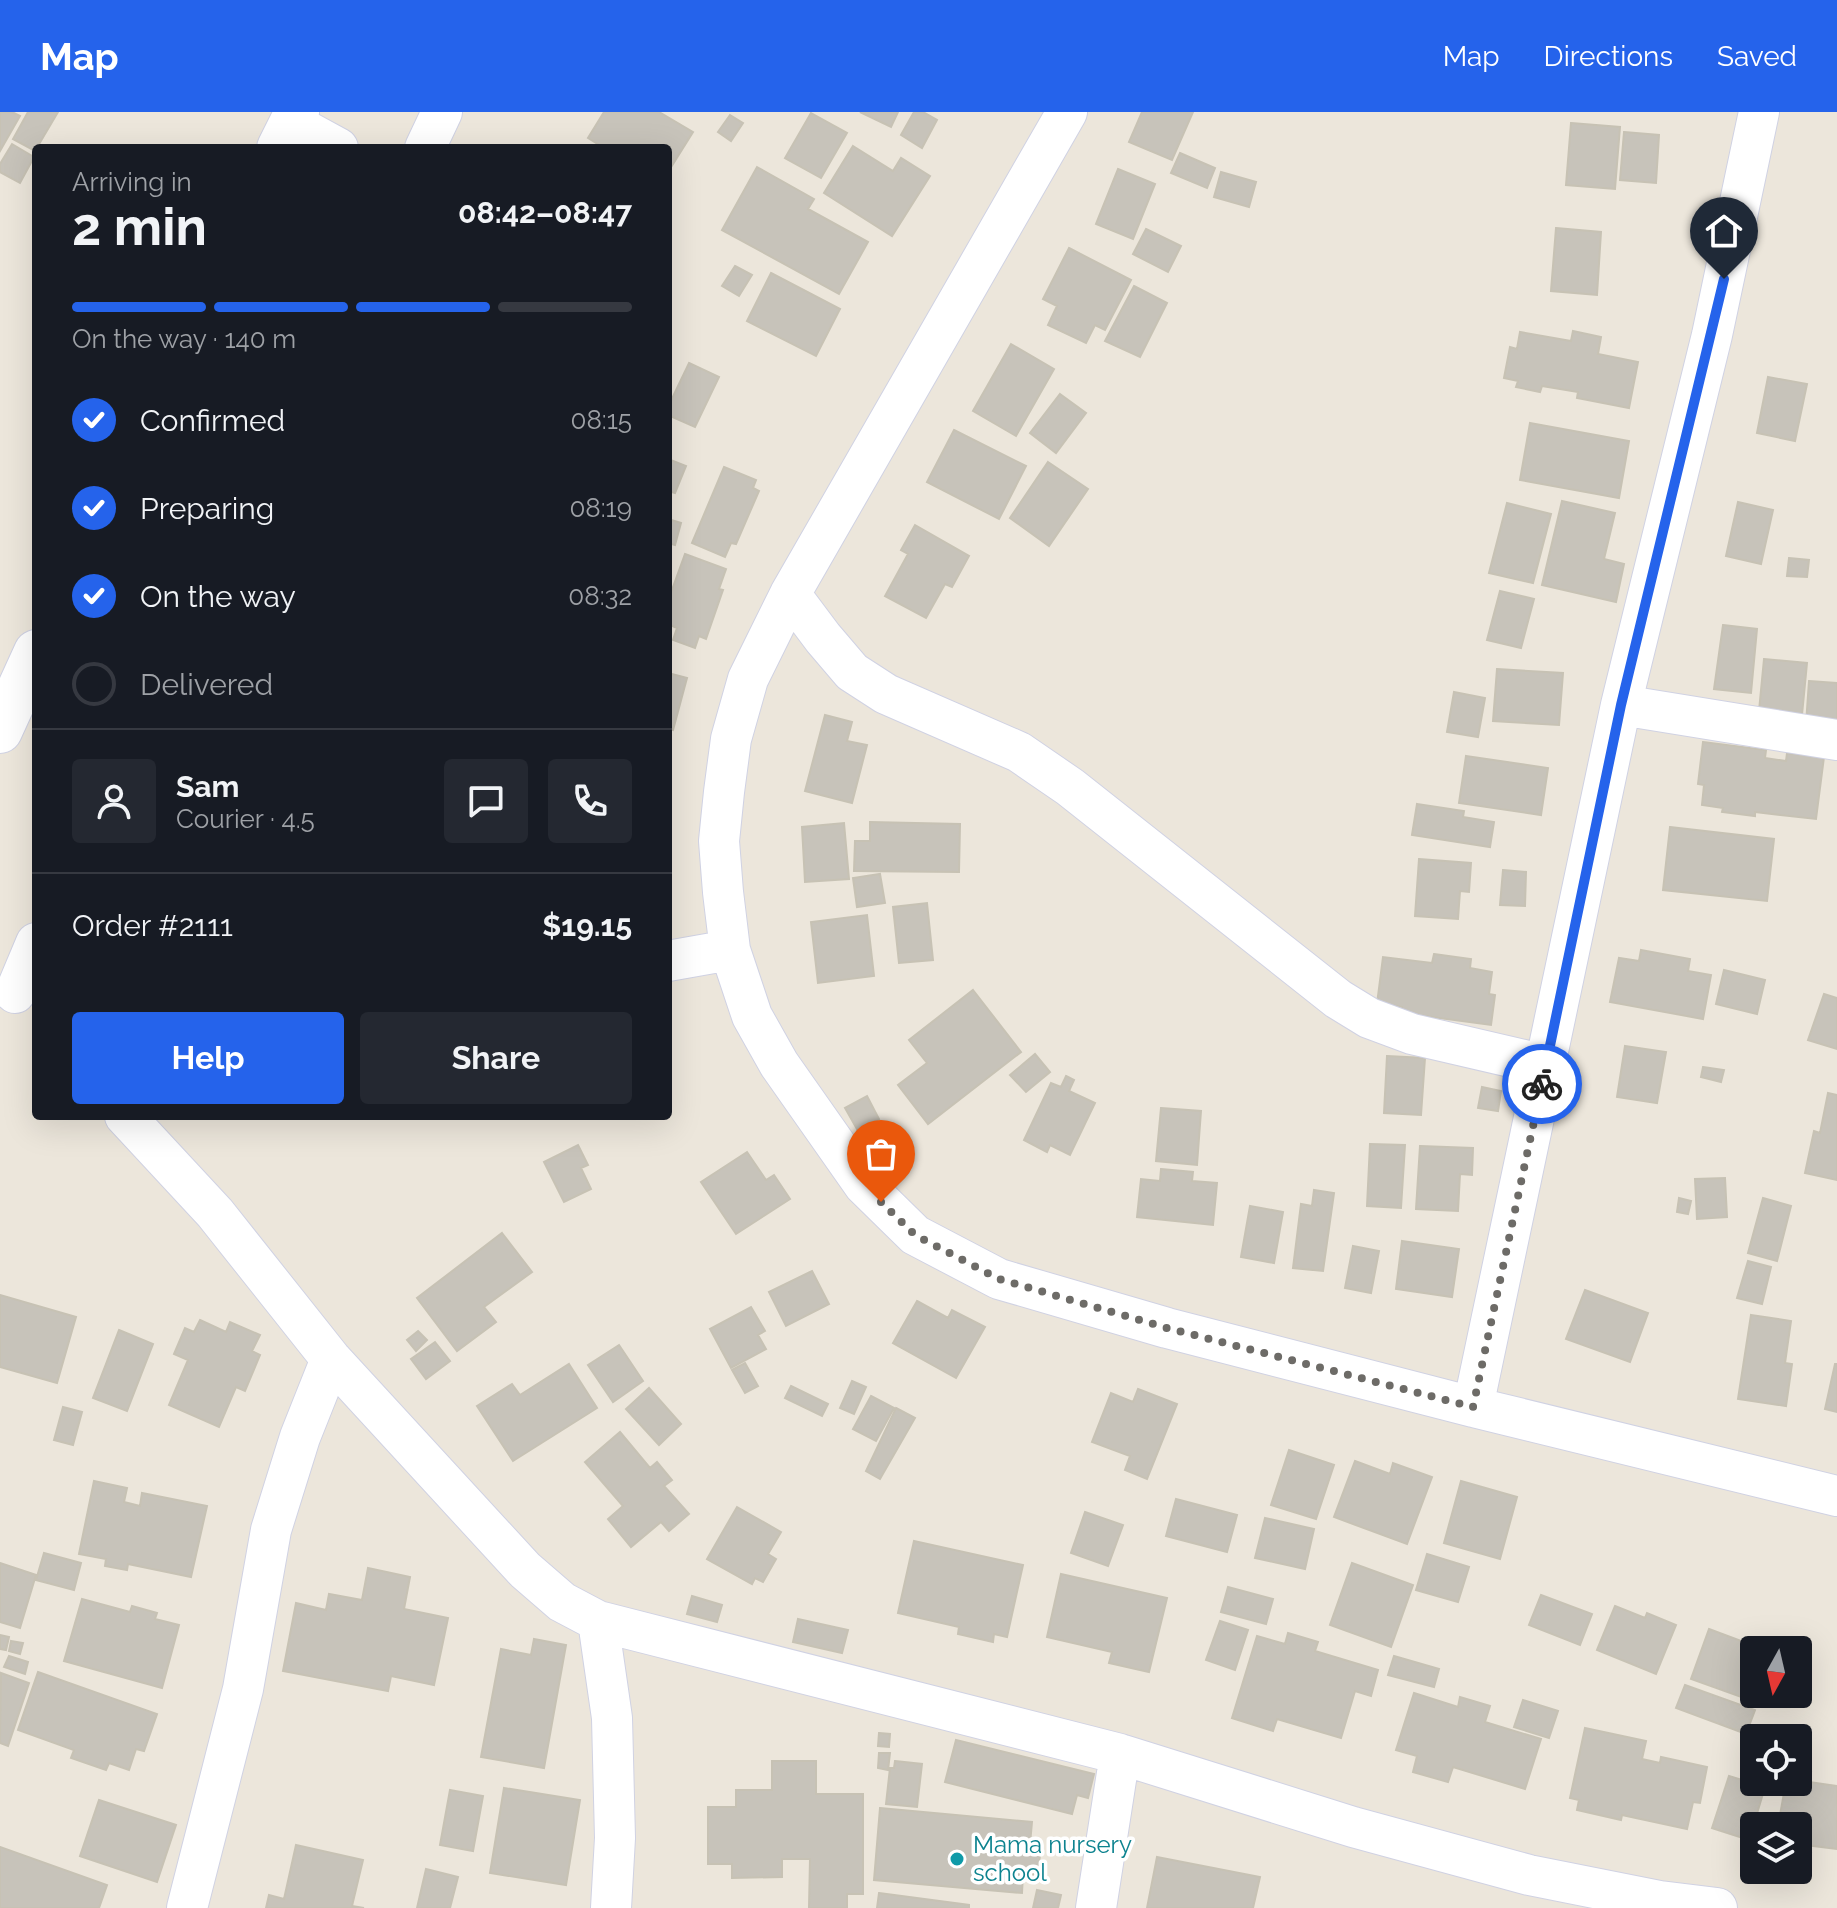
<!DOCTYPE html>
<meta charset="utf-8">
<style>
body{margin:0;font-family:Raleway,sans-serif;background:#242831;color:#f1f3f6;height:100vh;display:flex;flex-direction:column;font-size:30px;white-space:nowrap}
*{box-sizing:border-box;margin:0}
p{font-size:26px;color:#9ea1a6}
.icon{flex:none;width:44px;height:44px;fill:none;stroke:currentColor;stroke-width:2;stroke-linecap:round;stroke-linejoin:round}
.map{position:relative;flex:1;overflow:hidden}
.side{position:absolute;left:32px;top:32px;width:640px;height:976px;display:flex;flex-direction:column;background:#171b24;border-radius:8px;box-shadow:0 8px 32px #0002}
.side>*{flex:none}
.needle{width:52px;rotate:188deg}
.tools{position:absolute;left:1740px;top:1524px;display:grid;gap:16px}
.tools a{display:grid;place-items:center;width:72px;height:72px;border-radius:8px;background:#171b24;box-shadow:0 8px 32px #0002;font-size:40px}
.pin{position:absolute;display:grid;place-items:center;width:68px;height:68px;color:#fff;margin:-82px -34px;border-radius:50% 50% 50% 0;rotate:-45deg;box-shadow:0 0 8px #0007}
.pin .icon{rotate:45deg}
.courier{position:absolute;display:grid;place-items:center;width:80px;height:80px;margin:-40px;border:6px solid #2563eb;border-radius:50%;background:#fff;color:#222;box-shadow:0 2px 10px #0007}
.head em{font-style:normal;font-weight:700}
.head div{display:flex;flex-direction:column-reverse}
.head{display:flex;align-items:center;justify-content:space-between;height:136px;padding:0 40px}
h1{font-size:52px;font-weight:700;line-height:60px}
.bar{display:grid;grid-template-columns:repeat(4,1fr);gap:12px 8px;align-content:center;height:96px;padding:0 40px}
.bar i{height:10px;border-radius:6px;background:#363941}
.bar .active{background:#2563eb}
.bar p{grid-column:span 4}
.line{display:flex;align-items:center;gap:20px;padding:0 40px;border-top:2px solid #363941}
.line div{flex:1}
.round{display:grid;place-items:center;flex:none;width:84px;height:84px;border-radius:8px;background:#242831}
ol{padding:0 40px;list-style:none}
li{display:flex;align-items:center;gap:24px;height:88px}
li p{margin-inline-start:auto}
li .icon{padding:8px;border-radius:50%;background:#2563eb;color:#fff;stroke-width:4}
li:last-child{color:#9ea1a6}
li i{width:44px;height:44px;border:4px solid #363941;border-radius:50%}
.button{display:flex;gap:16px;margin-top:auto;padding:16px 40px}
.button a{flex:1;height:92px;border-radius:8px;background:#2563eb;color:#fff;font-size:32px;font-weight:700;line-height:92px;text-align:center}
.button a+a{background:#242831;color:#f1f3f6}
header{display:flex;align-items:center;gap:48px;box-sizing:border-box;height:112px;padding:0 40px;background:#2563eb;color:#fff}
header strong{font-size:38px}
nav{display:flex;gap:44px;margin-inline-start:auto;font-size:28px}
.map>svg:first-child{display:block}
</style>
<header>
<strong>Map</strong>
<nav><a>Map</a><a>Directions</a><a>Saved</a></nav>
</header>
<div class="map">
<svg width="1837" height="1796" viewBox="0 0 1837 1796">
<rect width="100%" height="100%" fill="#ece6db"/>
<path fill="#c7c3ba" stroke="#c7c2b4" stroke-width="2" d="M0 0H12L20 4 0 39Z
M28 0H58L35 39 13 27Z
M604 0H659L693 20 668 60V36H604L588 26Z
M860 0H898L891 15Z
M914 0H923L937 8 922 36 901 23Z
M1142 0H1193L1172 48 1129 30Z
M811 1 847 21 821 66 785 46Z
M730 3 743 11 731 29 718 20Z
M1571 11 1620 15 1615 77 1566 73Z
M1624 20 1659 23 1656 71 1620 68Z
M12 32 34 45 20 71 0 60V52Z
M853 34 893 59 901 46 930 64 892 124 824 81Z
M1180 41 1215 56 1207 76 1171 61Z
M757 55 814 87 808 97 868 130 839 182 722 118Z
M1118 57 1155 72 1133 127 1096 112Z
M1221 60 1256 70 1249 95 1214 85Z
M1556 116 1601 120 1597 183 1551 179Z
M1146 117 1181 134 1168 160 1133 142Z
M1069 136 1131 168 1105 218 1095 213 1086 231 1048 213 1057 194 1043 187Z
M735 154 752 163 739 184 722 174Z
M771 161 840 197 816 244 747 209Z
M1134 174 1167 191 1140 245 1105 229Z
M1573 219 1601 225 1598 242 1638 250 1629 296 1577 286 1578 280 1542 274 1540 280 1516 275 1518 269 1504 266 1510 235 1517 237 1520 220 1571 229Z
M1011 232 1054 257 1016 324 973 299Z
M689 251 719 265 695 315 668 303V295Z
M1768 265 1807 272 1795 329 1757 321Z
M1060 282 1086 301 1056 341 1030 321Z
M1530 311 1629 329 1619 386 1520 368Z
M954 318 1026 354 999 407 927 370Z
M668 347 686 354 675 381 668 379Z
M1048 350 1088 377 1049 434 1010 406Z
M724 355 756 368 753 376 759 379 736 432 731 431 725 445 692 431Z
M1562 389 1615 401 1604 447 1624 452 1616 490 1542 473Z
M1738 390 1773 398 1761 452 1726 444Z
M1507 391 1551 402 1533 471 1489 461Z
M668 407 681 411 675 433 668 431Z
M915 413 969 444 952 475 945 472 926 506 885 484 908 442 901 438Z
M685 442 726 457 719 477 723 478 706 527 699 524 695 536 673 528 677 516 668 512V489Z
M1789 446 1809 448 1807 465 1787 464Z
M1500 479 1534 487 1521 536 1487 528Z
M1723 513 1757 517 1751 581 1714 577Z
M1764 547 1807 551 1802 603 1759 599Z
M1497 557 1563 561 1559 613 1493 609Z
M668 561 687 566 673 618 668 617Z
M1809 569 1837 571V615L1806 612Z
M1454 580 1485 586 1478 625 1447 620Z
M825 603 852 610 847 629 867 633 852 691 805 679Z
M1703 630 1766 638 1765 646 1786 649 1787 641 1824 645 1816 707 1755 700V704L1722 700 1723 696 1702 693 1704 673 1698 672Z
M1466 644 1548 656 1541 703 1459 691Z
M1417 692 1464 699 1463 705 1494 710 1490 735 1412 723Z
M870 710 960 712 959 760 854 759 855 729H870Z
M844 711 849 767 805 770 802 715Z
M1670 715 1774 727 1767 789 1663 778Z
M1419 747 1471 751 1469 780 1460 779 1458 807 1415 804Z
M1503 758 1526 760 1525 794 1500 793Z
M880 762 885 791 857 795 853 766Z
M927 791 933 848 899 851 893 795Z
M867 803 874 864 818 871 811 810Z
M1641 838 1690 847 1688 859 1711 863 1703 907 1610 890 1619 846 1639 849Z
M1434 842 1471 847 1470 856 1492 860 1489 882 1495 883 1491 913 1402 901V895L1377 892 1383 845 1432 851Z
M1724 858 1765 868 1757 902 1716 892Z
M973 878 1021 940 928 1012 898 973 927 951 909 928Z
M1824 882 1837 886V937L1808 928Z
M1625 934 1666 940 1657 991 1617 985Z
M1035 942 1050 960 1026 980 1010 963Z
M1387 944 1425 946 1421 1003 1384 1001Z
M1703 955 1724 958 1721 970 1701 965Z
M1066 964 1074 968 1069 979 1095 991 1070 1043 1050 1033 1047 1040 1024 1028 1051 971 1061 975Z
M1482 975 1501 979 1498 999 1478 996Z
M1828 981 1837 983V1068L1805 1061 1814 1019 1820 1021Z
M867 984 879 1007 858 1019 845 996Z
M1161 996 1201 999 1197 1053 1156 1049Z
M1370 1032 1405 1033 1401 1096 1367 1094Z
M578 1033 588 1053 581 1056 591 1077 564 1090 544 1050Z
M1420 1034 1473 1036 1472 1063 1460 1062 1458 1099 1416 1097Z
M747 1040 766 1068 774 1063 790 1087 736 1122 701 1070Z
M1161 1057 1193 1060 1192 1069 1217 1071 1213 1113 1137 1105 1141 1067 1160 1069Z
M1725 1066 1727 1105 1697 1107 1695 1067Z
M1314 1078 1334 1081 1323 1159 1293 1156 1301 1092 1312 1094Z
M1679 1086 1691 1089 1688 1102 1677 1100Z
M1763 1086 1791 1094 1777 1149 1748 1141Z
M1250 1094 1283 1100 1274 1151 1241 1145Z
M502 1121 532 1160 484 1195 496 1210 457 1239 417 1186Z
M1402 1129 1459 1137 1452 1185 1396 1177Z
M1353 1134 1379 1139 1371 1181 1345 1176Z
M1748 1149 1771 1155 1762 1192 1737 1186Z
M812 1159 829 1192 786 1214 769 1180Z
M1585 1178 1648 1201 1630 1250 1566 1227Z
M0 1183 76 1205 57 1271 0 1255Z
M917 1189 948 1206 952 1198 985 1215 956 1266 893 1231Z
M751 1195 765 1219 758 1223 766 1237 731 1256 710 1217Z
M1751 1203 1791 1209 1785 1251 1792 1252 1786 1294 1738 1287Z
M200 1208 226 1220 230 1210 260 1223 252 1239 260 1243 245 1279 236 1275 219 1315 169 1293 188 1248 174 1242 185 1216 194 1220Z
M119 1218 153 1232 127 1299 93 1286Z
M418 1219 427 1228 416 1239 407 1228Z
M435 1230 450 1249 426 1267 411 1247Z
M619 1233 643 1269 613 1290 588 1253Z
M745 1251 758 1274 745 1281 732 1258Z
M569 1252 597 1296 513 1349 477 1294 512 1272 520 1283Z
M1835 1252H1837V1300L1825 1297Z
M852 1269 866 1275 854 1302 840 1296Z
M791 1274 828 1292 822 1304 785 1286Z
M649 1276 681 1312 659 1333 626 1297Z
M1138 1277 1177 1292 1147 1367 1125 1358 1130 1344 1092 1330 1111 1281 1133 1290Z
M871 1284 894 1296 876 1329 853 1317Z
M63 1295 82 1300 73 1333 54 1328Z
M896 1296 915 1306 880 1367 866 1359Z
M620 1320 650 1356 657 1350 672 1368 664 1374 689 1402 669 1419 661 1410 631 1435 608 1407 623 1394 585 1350Z
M1289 1338 1334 1353 1316 1407 1271 1393Z
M1355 1349 1390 1362 1393 1351 1432 1365 1407 1432 1334 1405Z
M94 1369 127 1376 124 1390 140 1394 142 1381 207 1394 191 1465 128 1452 127 1458 105 1454 106 1447 79 1442Z
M1461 1369 1517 1385 1500 1447 1444 1431Z
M1176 1387 1237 1403 1227 1440 1166 1424Z
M737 1395 781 1420 768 1442 776 1447 763 1470 755 1466 752 1472 707 1447Z
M1085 1400 1123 1413 1108 1454 1071 1441Z
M1265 1406 1314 1417 1305 1457 1255 1446Z
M914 1429 1023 1453 1007 1525 994 1522 993 1530 958 1522 959 1515 898 1501Z
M44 1441 81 1451 74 1478 36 1468Z
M1427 1442 1469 1455 1458 1490 1416 1478Z
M0 1451 36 1463 20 1516 0 1510Z
M1352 1451 1413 1473 1391 1535 1330 1513Z
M368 1456 410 1465 404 1497 448 1506 434 1573 391 1564 388 1579 283 1559 296 1491 326 1498 329 1482 362 1488Z
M1061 1462 1167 1486 1149 1560 1109 1551 1112 1540 1047 1525Z
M1228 1475 1273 1487 1266 1512 1221 1500Z
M1541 1483 1592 1502 1580 1533 1529 1513Z
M692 1484 722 1493 717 1510 687 1502Z
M82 1487 130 1500 132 1494 157 1501 155 1507 179 1513 162 1576 64 1549Z
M1615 1494 1645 1506 1647 1501 1676 1513 1656 1562 1597 1538Z
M798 1507 848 1518 842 1541 793 1530Z
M1220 1509 1248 1518 1235 1558 1206 1548Z
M1709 1517 1765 1538H1754V1582H1761L1758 1591 1691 1567Z
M1288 1521 1318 1530 1315 1539 1378 1558 1371 1584 1355 1579 1341 1626 1277 1607 1273 1619 1232 1606 1257 1524 1285 1532Z
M0 1523 9 1525 6 1538 0 1537Z
M534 1527 566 1533 544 1656 481 1645 501 1537 531 1543Z
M11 1529 23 1531 20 1542 9 1539Z
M9 1544 28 1550 25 1562 4 1555Z
M1394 1544 1439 1557 1434 1575 1388 1563Z
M38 1560 157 1602 144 1639 136 1637 129 1658 109 1651 106 1658 71 1646 74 1638 18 1618Z
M1 1561 29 1571 8 1634 0 1631Z
M1685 1573 1755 1598 1746 1622 1676 1596Z
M1414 1581 1458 1595 1460 1585 1490 1594 1485 1610 1541 1627 1525 1677 1453 1655 1448 1670 1413 1660 1417 1644 1396 1638Z
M1523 1588 1558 1599 1549 1626 1514 1615Z
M1585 1616 1646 1629 1642 1647 1660 1651 1661 1645 1707 1655 1700 1691 1693 1690 1687 1717 1622 1703 1621 1708 1577 1698 1579 1688 1570 1686Z
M879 1621 890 1622 889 1635 878 1634Z
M956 1628 1094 1662 1088 1686 1077 1683 1072 1702 945 1670Z
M879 1641H890L888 1658 878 1656Z
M772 1649H816V1682H863V1782H847V1796H809L810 1747H782V1765L732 1766V1752H708V1695H736V1678H772Z
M895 1649 922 1652 917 1695 886 1692 890 1656H894Z
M1798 1658 1811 1660 1809 1670 1837 1674V1737L1798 1732V1714H1778L1786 1670H1798Z
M1729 1664 1765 1675 1749 1728 1712 1716Z
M504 1676 580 1688 566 1773 490 1761Z
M450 1678 483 1684 473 1739 440 1733Z
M99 1688 176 1713 157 1770 80 1744Z
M880 1696 1032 1710 1030 1732H1041L1038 1763 1023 1762 1022 1781 874 1768Z
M296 1733 363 1748 352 1794 364 1796H266L269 1783 284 1787Z
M0 1735 107 1773 99 1796H0Z
M1798 1739 1811 1741 1807 1765 1764 1758H1798Z
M1157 1745 1260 1765 1253 1796H1147Z
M426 1757 458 1765 450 1796H417Z
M1037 1778 1061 1783 1058 1796H1033Z
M879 1781 969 1793V1796H877Z"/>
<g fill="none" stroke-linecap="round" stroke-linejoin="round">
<g stroke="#d0d2e3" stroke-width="42">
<path id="street" d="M1067 0 790 482 748 567 731 627 724 680 719 729 723 780 730 838 752 904 779 952 864 1073 915 1123 999 1167 1167 1216 1473 1295 1837 1384
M292 11 338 36
M425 36 442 0
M790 482 823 526 852 560 886 582 1019 640 1070 675 1338 887 1369 906 1412 922 1545 953
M1621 593 1837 628
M668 849 730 838
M15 881 36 831
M125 1004 215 1101 331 1247 525 1458 562 1490 598 1509 1120 1642 1353 1715 1529 1763 1660 1789 1717 1796
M1473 1295 1621 593 1712 223 1759 0
M598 1509 612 1606 615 1726 611 1796
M187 1796 243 1577 271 1418 300 1325 331 1247
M1096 1796 1120 1642"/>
</g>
<g stroke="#d0d2e3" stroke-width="46">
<path id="secondary" d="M279 36 297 0
M0 619 36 540"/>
</g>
<use href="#street" stroke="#fff" stroke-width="40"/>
<use href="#secondary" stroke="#fff" stroke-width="44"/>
</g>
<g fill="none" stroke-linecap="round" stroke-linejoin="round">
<path stroke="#6d6b67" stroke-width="8" stroke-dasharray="0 14.4" d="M881 1090 915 1123 999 1167 1167 1216 1473 1295 1542 972"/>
<path stroke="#2563eb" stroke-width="10" d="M1542 972 1621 593 1724 167"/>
</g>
<circle fill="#0f9aa8" stroke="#fff" stroke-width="3" cx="957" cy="1747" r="8"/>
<g text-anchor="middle" stroke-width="7" stroke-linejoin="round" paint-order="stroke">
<g font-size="24" fill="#0d838f" stroke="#fff" text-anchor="start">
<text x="973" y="1741">Mama nursery<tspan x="973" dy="28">school</tspan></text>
</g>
</g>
</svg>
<div class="tools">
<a><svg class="needle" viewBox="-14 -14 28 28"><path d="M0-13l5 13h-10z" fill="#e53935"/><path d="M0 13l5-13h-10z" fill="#9ea1a6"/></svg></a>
<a><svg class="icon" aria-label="locate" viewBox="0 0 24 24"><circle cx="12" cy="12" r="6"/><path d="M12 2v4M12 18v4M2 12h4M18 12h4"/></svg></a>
<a><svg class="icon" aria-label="layers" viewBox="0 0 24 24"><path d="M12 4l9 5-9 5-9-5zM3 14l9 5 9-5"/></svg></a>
</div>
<div class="pin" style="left:881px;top:1090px;background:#ea580c"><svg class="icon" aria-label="bag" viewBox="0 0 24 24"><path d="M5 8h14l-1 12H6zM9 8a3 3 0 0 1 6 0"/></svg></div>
<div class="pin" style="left:1724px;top:167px;background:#1f2937"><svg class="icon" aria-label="home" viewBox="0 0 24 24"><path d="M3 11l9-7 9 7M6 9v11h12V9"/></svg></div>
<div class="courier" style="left:1542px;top:972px"><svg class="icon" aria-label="bike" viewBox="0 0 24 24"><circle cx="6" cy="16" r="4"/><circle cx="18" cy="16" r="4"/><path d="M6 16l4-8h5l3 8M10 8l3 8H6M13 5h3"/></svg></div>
<section class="side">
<div class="head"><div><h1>2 min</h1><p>Arriving in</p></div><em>08:42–08:47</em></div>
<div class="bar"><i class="active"></i><i class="active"></i><i class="active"></i><i></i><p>On the way · 140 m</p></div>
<ol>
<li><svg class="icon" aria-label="check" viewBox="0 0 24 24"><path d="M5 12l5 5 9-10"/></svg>Confirmed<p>08:15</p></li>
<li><svg class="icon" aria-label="check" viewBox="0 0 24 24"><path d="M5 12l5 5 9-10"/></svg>Preparing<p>08:19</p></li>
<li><svg class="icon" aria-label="check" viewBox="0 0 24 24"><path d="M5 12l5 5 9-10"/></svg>On the way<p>08:32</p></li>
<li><i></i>Delivered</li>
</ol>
<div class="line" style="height:144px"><a class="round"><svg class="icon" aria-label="person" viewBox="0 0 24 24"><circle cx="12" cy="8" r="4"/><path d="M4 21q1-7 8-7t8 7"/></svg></a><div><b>Sam</b><p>Courier · 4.5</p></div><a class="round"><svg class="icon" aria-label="chat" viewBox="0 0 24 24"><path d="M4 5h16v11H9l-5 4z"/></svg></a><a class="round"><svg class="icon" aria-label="phone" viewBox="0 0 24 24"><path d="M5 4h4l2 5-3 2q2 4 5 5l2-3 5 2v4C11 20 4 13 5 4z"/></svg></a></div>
<div class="line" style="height:104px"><div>Order #2111</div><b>$19.15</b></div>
<div class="button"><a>Help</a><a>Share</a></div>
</section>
</div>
